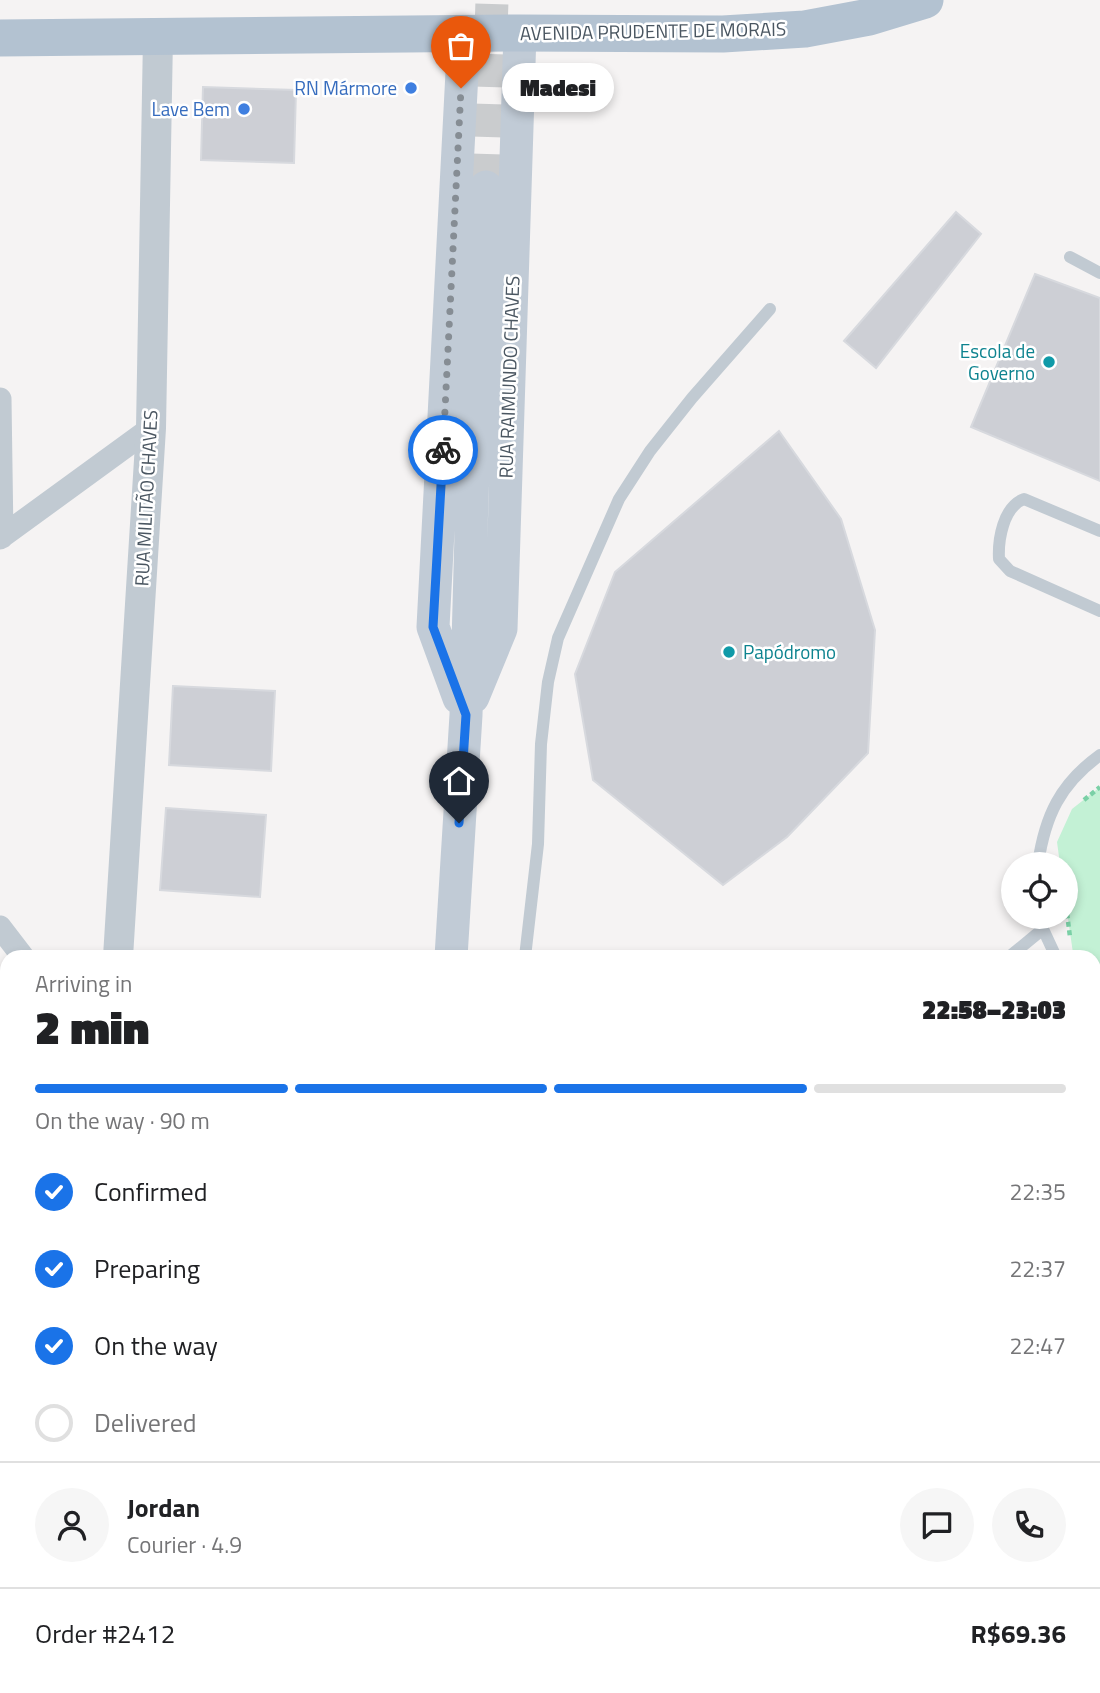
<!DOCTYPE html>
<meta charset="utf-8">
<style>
body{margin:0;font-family:"Titillium Web",sans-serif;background:#f6f6f6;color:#202124;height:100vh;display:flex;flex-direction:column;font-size:26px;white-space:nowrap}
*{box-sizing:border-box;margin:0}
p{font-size:23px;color:#757577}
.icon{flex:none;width:38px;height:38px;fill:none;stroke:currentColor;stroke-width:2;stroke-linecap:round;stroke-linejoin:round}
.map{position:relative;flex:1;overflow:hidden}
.details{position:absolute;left:0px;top:950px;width:1101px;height:744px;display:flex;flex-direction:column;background:#fff;border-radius:21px 21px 0 0;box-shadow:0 4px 10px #0003}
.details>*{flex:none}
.buttons{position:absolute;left:1001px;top:852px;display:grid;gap:14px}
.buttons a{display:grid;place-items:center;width:77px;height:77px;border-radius:50%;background:#fff;box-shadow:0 4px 10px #0003;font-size:35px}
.pin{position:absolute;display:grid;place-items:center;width:60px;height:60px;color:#fff;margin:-72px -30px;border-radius:50% 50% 50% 0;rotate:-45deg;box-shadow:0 0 7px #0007}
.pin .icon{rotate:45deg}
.courier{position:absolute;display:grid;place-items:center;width:70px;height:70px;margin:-35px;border:5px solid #1a73e8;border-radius:50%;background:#fff;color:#222;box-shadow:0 2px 9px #0007}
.bubble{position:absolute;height:49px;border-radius:24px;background:#fff;box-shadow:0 4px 10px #0003;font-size:23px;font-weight:800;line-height:49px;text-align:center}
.head em{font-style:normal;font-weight:800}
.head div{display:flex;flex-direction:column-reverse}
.head{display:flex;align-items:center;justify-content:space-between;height:119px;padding:0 35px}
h1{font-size:46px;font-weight:800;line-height:52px}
.bar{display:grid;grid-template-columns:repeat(4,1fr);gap:10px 7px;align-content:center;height:84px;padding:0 35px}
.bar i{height:9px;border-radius:5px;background:#e0e0e0}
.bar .on{background:#1a73e8}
.bar p{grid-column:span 4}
.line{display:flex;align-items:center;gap:18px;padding:0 35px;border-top:2px solid #e0e0e0}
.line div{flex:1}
.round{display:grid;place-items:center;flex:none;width:74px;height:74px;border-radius:37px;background:#f6f6f6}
ol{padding:0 35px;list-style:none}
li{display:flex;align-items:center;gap:21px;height:77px}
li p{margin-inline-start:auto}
li .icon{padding:7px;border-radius:50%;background:#1a73e8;color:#fff;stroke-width:4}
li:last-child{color:#757577}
li i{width:38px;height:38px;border:4px solid #e0e0e0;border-radius:50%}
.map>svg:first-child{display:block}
</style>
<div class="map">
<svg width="1100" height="1693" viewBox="0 0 1100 1693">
<rect width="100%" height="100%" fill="#f5f3f3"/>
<path fill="#c3f1d5" d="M1100 787V983L1094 979V957H1076L1073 953 1066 905V864H1060L1057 842 1072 809Z
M796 1687H852L851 1693H795Z"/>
<path fill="#90daee" d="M1094 1451 1100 1455V1693H949L951 1687H1094Z"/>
<path fill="#cdcfd5" stroke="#d7d9de" stroke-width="2" d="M203 87 296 90 294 163 201 160Z
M956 212 981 234 876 368 844 341Z
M1035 274 1100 298V481L971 427Z
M779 431 841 519 875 630 868 753 787 837 723 885 593 780 575 674 615 572Z
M173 686 275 691 271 771 169 765Z
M166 808 266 815 260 897 160 890Z
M1100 1245V1348L1094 1345V1260Z
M572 1687H678L679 1691Z"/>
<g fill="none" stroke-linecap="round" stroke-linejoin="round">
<path stroke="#caccce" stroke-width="33" stroke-dasharray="33 17" stroke-linecap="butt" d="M486 187 492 0"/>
<path stroke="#7ad0a6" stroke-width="4.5" stroke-dasharray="5 3.5" stroke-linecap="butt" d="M1084 800 1100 787
M1066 905 1070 937
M1094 979 1100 983"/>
<path stroke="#c1cad2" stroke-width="12" d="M1070 257 1100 273
M1100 531 1024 499C1003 507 998 540 999 559L1010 571 1100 611
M1038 864C1045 816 1060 784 1100 755
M1041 917 1043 929 1056 957
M525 957 538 844 541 744 548 682 558 638 619 499 650 451 692 398 770 309
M1009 957 1043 929
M1094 1004 1100 1008
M1094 1080 1100 1082
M1094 1151 1100 1154
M1094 1376 1100 1377
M557 1687 558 1693
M681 1693 682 1687"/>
<path stroke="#c1cad2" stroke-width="23" d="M0 399 2 537
M0 538 151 428
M0 927 23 957
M0 1550 7 1563
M0 1584 7 1578"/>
<path stroke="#c1cad2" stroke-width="30" d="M118 957 151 428 158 37
M99 1693V1687"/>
<path stroke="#c1cbd6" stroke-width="33" d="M473 697 501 629 520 33
M459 698 433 627 464 34
M451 957 466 715 472 497 486 187
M421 1693V1687"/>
<path stroke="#b3c2d1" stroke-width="37" d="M0 38 520 33 723 34 805 29 869 17 925 0"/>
</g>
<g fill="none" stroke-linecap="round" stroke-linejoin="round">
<path stroke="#868d94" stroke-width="7" stroke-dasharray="0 12.6" d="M443 450 461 88"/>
<path stroke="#1a73e8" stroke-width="9" d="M443 450 433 627 466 715 459 823"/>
</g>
<g fill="#3f7fe0" stroke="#fff" stroke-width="2.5">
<circle cx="411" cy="88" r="7"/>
<circle cx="244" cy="109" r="7"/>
</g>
<g fill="#0f9aa8" stroke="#fff" stroke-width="2.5">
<circle cx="1049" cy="362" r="7"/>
<circle cx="729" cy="652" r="7"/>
</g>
<g text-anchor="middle" stroke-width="5" stroke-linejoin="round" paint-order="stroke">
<g font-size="19" fill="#4a5661" stroke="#fff">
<text transform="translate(653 31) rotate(-1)" y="7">AVENIDA PRUDENTE DE MORAIS</text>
<text transform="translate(509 377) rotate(-88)" y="7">RUA RAIMUNDO CHAVES</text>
<text transform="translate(146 498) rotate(-87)" y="7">RUA MILITÃO CHAVES</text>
</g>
<g font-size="19" fill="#366cbe" stroke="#fff" text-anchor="end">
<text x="397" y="95">RN Mármore</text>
<text x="230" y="116">Lave Bem</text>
</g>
<g font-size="19" fill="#0d838f" stroke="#fff" text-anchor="end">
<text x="1035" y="358">Escola de<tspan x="1035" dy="22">Governo</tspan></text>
<text x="743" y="659" text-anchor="start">Papódromo</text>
</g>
</g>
</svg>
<div class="buttons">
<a><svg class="icon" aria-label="locate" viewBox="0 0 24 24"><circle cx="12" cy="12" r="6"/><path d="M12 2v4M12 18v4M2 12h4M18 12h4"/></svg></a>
</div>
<div class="pin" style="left:461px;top:88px;background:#ea580c"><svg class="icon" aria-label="bag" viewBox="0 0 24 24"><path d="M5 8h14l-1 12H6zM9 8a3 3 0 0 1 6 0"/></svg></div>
<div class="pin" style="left:459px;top:823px;background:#1f2937"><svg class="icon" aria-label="home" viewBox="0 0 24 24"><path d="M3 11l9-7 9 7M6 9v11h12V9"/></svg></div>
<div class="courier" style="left:443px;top:450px"><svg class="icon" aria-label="bike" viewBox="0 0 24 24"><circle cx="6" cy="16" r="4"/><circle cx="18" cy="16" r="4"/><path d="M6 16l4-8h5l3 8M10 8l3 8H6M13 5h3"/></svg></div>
<div class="bubble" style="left:502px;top:63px;width:112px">Madesi</div>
<section class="details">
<div class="head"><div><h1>2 min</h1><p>Arriving in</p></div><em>22:58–23:03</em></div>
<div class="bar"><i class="on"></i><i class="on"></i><i class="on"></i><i></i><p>On the way · 90 m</p></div>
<ol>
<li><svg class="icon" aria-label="check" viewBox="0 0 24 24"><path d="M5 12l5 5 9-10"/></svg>Confirmed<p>22:35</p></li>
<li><svg class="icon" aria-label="check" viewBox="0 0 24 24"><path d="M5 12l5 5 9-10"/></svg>Preparing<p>22:37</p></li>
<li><svg class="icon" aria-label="check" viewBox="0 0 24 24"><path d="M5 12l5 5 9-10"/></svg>On the way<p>22:47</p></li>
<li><i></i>Delivered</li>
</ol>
<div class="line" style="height:126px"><a class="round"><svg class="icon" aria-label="person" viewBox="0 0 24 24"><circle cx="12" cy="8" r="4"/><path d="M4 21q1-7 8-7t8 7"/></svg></a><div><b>Jordan</b><p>Courier · 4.9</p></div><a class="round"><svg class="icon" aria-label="chat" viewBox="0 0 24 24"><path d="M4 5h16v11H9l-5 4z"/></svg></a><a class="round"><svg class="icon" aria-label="phone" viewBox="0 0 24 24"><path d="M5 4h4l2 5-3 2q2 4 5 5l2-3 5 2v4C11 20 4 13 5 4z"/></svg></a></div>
<div class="line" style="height:91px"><div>Order #2412</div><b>R$69.36</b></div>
</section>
</div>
